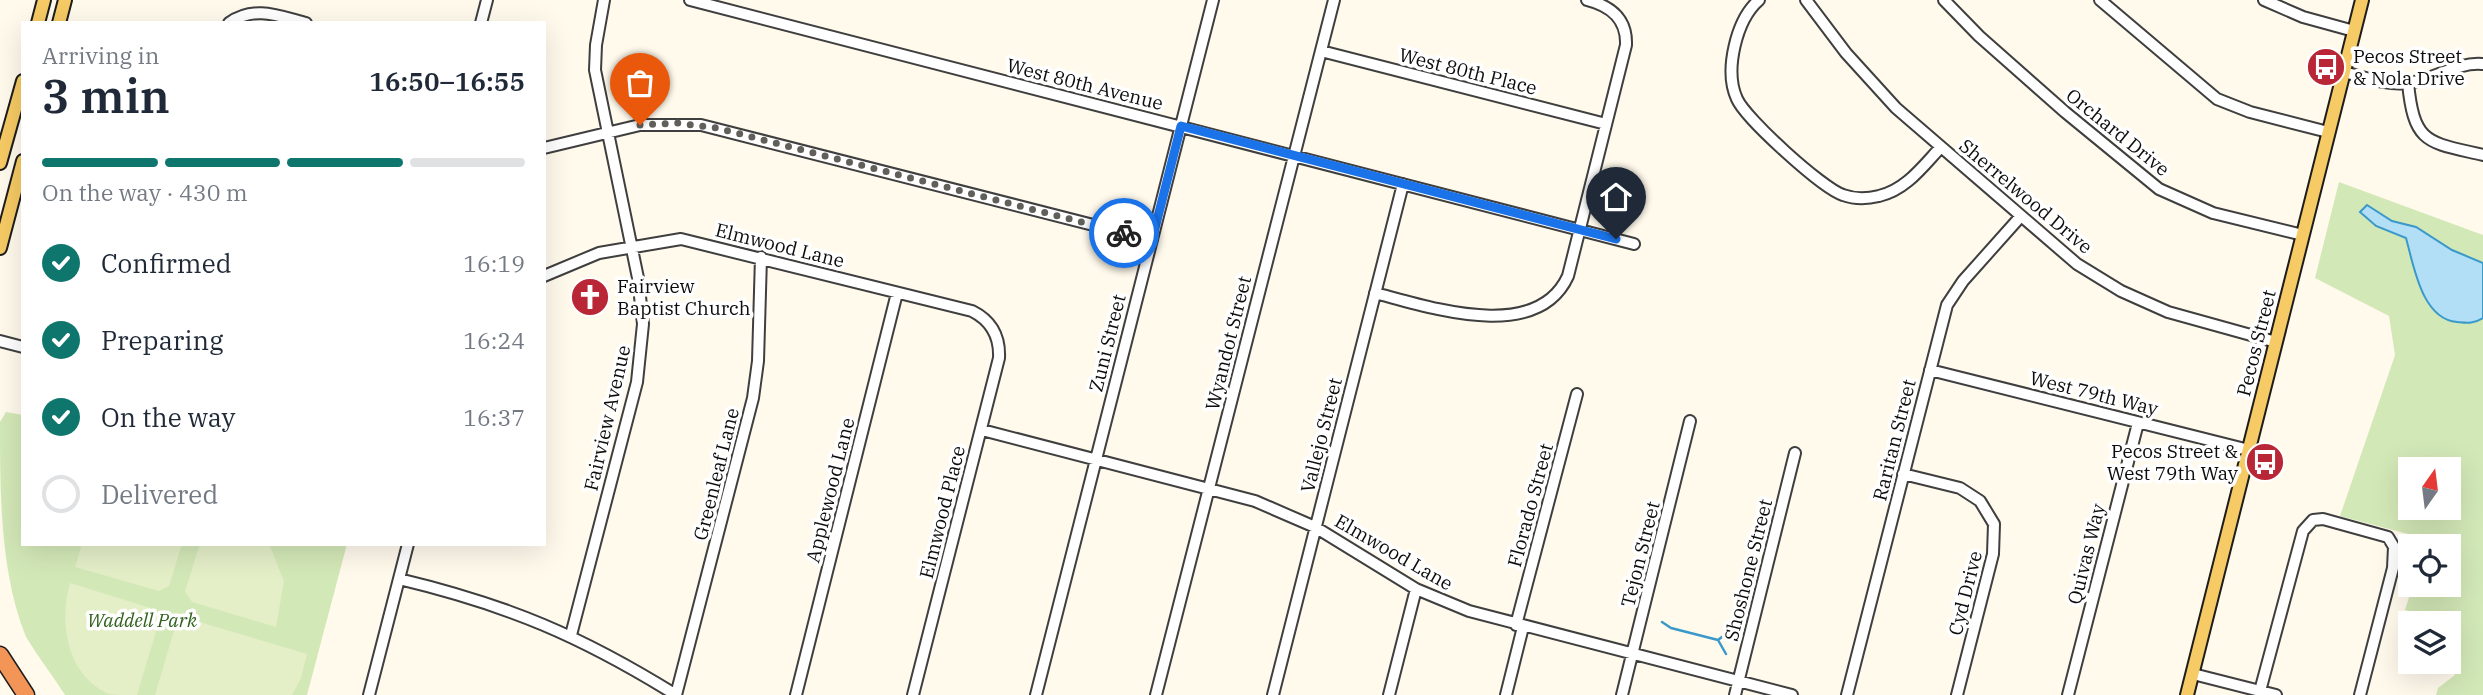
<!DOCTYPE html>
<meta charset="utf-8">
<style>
body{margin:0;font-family:"IBM Plex Serif",serif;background:#f2f2f3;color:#1f2937;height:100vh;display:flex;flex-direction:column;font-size:26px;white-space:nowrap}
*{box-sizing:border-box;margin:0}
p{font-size:23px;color:#747a83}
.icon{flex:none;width:38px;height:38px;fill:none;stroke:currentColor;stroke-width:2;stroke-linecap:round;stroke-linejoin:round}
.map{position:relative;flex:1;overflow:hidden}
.panel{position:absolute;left:21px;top:21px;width:525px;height:525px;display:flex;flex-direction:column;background:#fff;border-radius:0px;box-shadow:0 7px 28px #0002}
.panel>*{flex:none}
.needle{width:46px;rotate:14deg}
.tools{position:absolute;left:2398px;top:457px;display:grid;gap:14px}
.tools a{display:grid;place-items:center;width:63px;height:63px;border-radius:0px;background:#fff;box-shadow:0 7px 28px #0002;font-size:35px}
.pin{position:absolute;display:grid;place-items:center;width:60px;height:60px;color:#fff;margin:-72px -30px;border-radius:50% 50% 50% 0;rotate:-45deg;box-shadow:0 0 7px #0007}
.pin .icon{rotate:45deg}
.courier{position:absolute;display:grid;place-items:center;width:70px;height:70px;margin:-35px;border:5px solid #1a73e8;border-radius:50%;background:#fff;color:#222;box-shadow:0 2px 9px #0007}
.overview em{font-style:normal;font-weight:600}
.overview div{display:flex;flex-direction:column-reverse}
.overview{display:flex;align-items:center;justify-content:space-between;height:119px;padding:0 21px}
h1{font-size:46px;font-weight:600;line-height:52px}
.bar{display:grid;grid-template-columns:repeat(4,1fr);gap:10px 7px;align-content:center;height:84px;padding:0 21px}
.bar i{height:9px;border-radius:5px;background:#e0e1e3}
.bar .selected{background:#0f766e}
.bar p{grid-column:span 4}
ol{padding:0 21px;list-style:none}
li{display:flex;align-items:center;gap:21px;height:77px}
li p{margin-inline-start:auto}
li .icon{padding:7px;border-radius:50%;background:#0f766e;color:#fff;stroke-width:4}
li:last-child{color:#747a83}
li i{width:38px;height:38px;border:4px solid #e0e1e3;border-radius:50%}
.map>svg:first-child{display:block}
</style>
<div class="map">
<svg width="2483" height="695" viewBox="0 0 2483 695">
<rect width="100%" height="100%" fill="#fffaec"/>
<path fill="#d3e8b7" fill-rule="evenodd" d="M2339 182 2483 235V695H2436L2438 688 2455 675 2445 662H2448V623H2429L2431 616 2405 610 2413 585 2448 584V546H2410V578L2402 571 2412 535 2340 516 2395 355 2389 316 2315 278ZM2410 469H2448V508H2410Z
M6 412 23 415V544H347L307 695H65C53 676 38 657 26 637 0 573 0 493 0 422Z"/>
<path fill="#e4efc8" d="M82 544H182L169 586 159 591 75 567Z
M200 544H269L284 581 276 627 192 602 185 591Z
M70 583 154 609 160 618 137 695C129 695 117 695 109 694 66 675 59 623 70 583Z
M186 618 307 654 301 678 292 695H155L176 624Z"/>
<path fill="#b2dff5" stroke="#3a99ca" stroke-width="2" d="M2367 205 2392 221 2416 227 2452 250 2483 263V318C2473 324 2468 323 2457 322 2422 319 2414 267 2406 238L2376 226 2360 212Z"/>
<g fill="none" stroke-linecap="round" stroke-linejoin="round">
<path stroke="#3a99ca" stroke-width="2.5" d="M1662 622 1671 628 1718 640 1726 654
M1718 640 1727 633"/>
<g stroke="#3f3f3f" stroke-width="14">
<path id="minor" d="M690 0 1634 244
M1759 0C1736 20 1724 71 1737 99 1746 119 1822 188 1843 195 1854 199 1867 199 1879 196 1906 190 1923 166 1941 147
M1806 0 1846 53 1896 108 2077 264 2121 291 2168 312 2276 342
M1944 0 1979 36 2065 112 2159 189 2213 213 2303 235
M2100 0 2217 99 2250 112 2328 132
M2264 0 2303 17 2354 31
M229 23C254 5 279 16 306 23
M481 23 487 0
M1321 51 1606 124
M2344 72C2364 77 2387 86 2408 83 2434 80 2456 62 2482 64
M2408 83C2414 145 2428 142 2483 155
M544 148 640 125H701L1152 240
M544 276 599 253 681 239 972 311C992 321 1000 337 999 358L913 695
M1375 293C1429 307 1537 344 1568 276L1626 45C1627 19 1611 6 1587 0
M0 341 23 347
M1930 370 2249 450
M982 430 1255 501 1315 527 1416 589 1469 611 1792 695
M1903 474 1960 488 1980 501 1994 524 1993 554 1957 695
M399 579C508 605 581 636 676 695
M1516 625 1577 394
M571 635 637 382 643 324 638 278 595 70 596 45 604 0
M2193 674 2276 695
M2260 691 2303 531 2313 520 2323 519 2388 537 2394 547 2393 568 2360 695
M369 695 408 544
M676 695 753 398 758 361 761 257
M796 695 897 293
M1036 695 1213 0
M1156 695 1334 0
M1273 695 1403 184
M1389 695 1416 589
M1506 695 1523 627
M1622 695 1690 421
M1735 695 1795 453
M1847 695 1947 305 1963 281 2021 216
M2068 695 2138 423"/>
</g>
<g stroke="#1d1d1d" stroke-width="16">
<path id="major" d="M38 23 44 0
M59 23 65 0
M0 163 23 81
M0 248 23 161
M2187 695 2362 0"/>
</g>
<g stroke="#1d1d1d" stroke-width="19">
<path id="highway" d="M0 655 26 695"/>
</g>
<use href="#minor" stroke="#fff" stroke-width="10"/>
<use href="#major" stroke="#f6ca64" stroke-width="12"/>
<use href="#highway" stroke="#f29557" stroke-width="16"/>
</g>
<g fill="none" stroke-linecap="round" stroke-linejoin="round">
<path stroke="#615f5a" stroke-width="7" stroke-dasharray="0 12.6" d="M640 125 677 123 717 128 1124 233"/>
<path stroke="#1a73e8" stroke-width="9" d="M1124 233 1152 240 1181 126 1616 239"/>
</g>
<defs>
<g id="bus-disc" transform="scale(2.0125)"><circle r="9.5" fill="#b92736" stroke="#fff"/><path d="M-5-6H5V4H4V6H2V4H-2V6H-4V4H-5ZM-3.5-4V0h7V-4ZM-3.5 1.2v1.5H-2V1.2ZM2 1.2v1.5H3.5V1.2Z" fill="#fff"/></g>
<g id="church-disc" transform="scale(2.0125)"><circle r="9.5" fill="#b92736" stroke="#fff"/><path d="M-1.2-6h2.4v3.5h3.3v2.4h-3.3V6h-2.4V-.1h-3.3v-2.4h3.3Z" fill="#fff"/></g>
</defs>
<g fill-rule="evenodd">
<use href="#bus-disc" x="2326" y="67"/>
<use href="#church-disc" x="590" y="297"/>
<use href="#bus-disc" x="2265" y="462"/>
</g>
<g text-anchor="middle" stroke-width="7" stroke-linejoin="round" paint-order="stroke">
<g font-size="19" fill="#0c0c0c" stroke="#fff" text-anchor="start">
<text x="2353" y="63">Pecos Street<tspan x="2353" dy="22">&amp; Nola Drive</tspan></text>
<text x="617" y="293">Fairview<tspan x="617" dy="22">Baptist Church</tspan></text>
<text x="2238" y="458" text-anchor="end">Pecos Street &amp;<tspan x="2238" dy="22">West 79th Way</tspan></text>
</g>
<g font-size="19" fill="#0c0c0c" stroke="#fff">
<text transform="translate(1468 71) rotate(14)" y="7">West 80th Place</text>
<text transform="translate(1085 84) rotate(14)" y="7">West 80th Avenue</text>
<text transform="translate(2118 132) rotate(39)" y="7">Orchard Drive</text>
<text transform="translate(2026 196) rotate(40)" y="7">Sherrelwood Drive</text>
<text transform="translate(780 245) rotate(14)" y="7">Elmwood Lane</text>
<text transform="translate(1107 343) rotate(-76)" y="7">Zuni Street</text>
<text transform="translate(1228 343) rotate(-76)" y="7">Wyandot Street</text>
<text transform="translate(2256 343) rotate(-76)" y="7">Pecos Street</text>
<text transform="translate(2094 393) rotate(14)" y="7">West 79th Way</text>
<text transform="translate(607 418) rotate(-77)" y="7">Fairview Avenue</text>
<text transform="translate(1321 435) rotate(-76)" y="7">Vallejo Street</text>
<text transform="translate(1894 440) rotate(-76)" y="7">Raritan Street</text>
<text transform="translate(716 474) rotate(-76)" y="7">Greenleaf Lane</text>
<text transform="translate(830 490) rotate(-76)" y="7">Applewood Lane</text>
<text transform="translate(1530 505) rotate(-75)" y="7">Florado Street</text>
<text transform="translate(942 512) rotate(-76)" y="7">Elmwood Place</text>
<text transform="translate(1394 552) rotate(30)" y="7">Elmwood Lane</text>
<text transform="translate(1640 554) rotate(-76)" y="7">Tejon Street</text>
<text transform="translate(2086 554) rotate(-76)" y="7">Quivas Way</text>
<text transform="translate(1748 570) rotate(-76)" y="7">Shoshone Street</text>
<text transform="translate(1965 593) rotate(-76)" y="7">Cyd Drive</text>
</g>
<g font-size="19" font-style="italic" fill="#30621e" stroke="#fff">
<text x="142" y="627">Waddell Park</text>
</g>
</g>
</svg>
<div class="tools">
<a><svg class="needle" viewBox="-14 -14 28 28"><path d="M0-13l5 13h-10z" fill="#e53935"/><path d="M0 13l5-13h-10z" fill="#747a83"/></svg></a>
<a><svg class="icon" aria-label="locate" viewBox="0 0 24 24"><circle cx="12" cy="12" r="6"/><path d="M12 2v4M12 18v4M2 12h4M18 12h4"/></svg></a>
<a><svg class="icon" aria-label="layers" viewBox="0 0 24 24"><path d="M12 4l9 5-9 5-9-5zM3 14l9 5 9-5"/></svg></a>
</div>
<div class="pin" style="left:640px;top:125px;background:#ea580c"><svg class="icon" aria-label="bag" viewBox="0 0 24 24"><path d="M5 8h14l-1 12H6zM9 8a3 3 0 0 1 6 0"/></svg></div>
<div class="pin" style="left:1616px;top:239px;background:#1f2937"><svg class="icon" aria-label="home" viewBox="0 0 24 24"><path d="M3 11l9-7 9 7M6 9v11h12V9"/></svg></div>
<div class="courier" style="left:1124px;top:233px"><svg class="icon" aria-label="bike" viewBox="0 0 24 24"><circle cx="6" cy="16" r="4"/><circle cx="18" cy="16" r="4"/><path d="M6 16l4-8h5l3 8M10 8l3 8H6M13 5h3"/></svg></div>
<section class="panel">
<div class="overview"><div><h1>3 min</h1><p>Arriving in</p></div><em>16:50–16:55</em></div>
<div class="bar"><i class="selected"></i><i class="selected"></i><i class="selected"></i><i></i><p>On the way · 430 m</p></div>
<ol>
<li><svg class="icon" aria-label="check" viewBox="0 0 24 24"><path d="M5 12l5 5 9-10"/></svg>Confirmed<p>16:19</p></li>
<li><svg class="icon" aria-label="check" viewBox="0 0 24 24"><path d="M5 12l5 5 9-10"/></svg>Preparing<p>16:24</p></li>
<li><svg class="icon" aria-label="check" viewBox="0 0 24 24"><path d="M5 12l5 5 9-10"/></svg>On the way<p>16:37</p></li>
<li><i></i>Delivered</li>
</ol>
</section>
</div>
